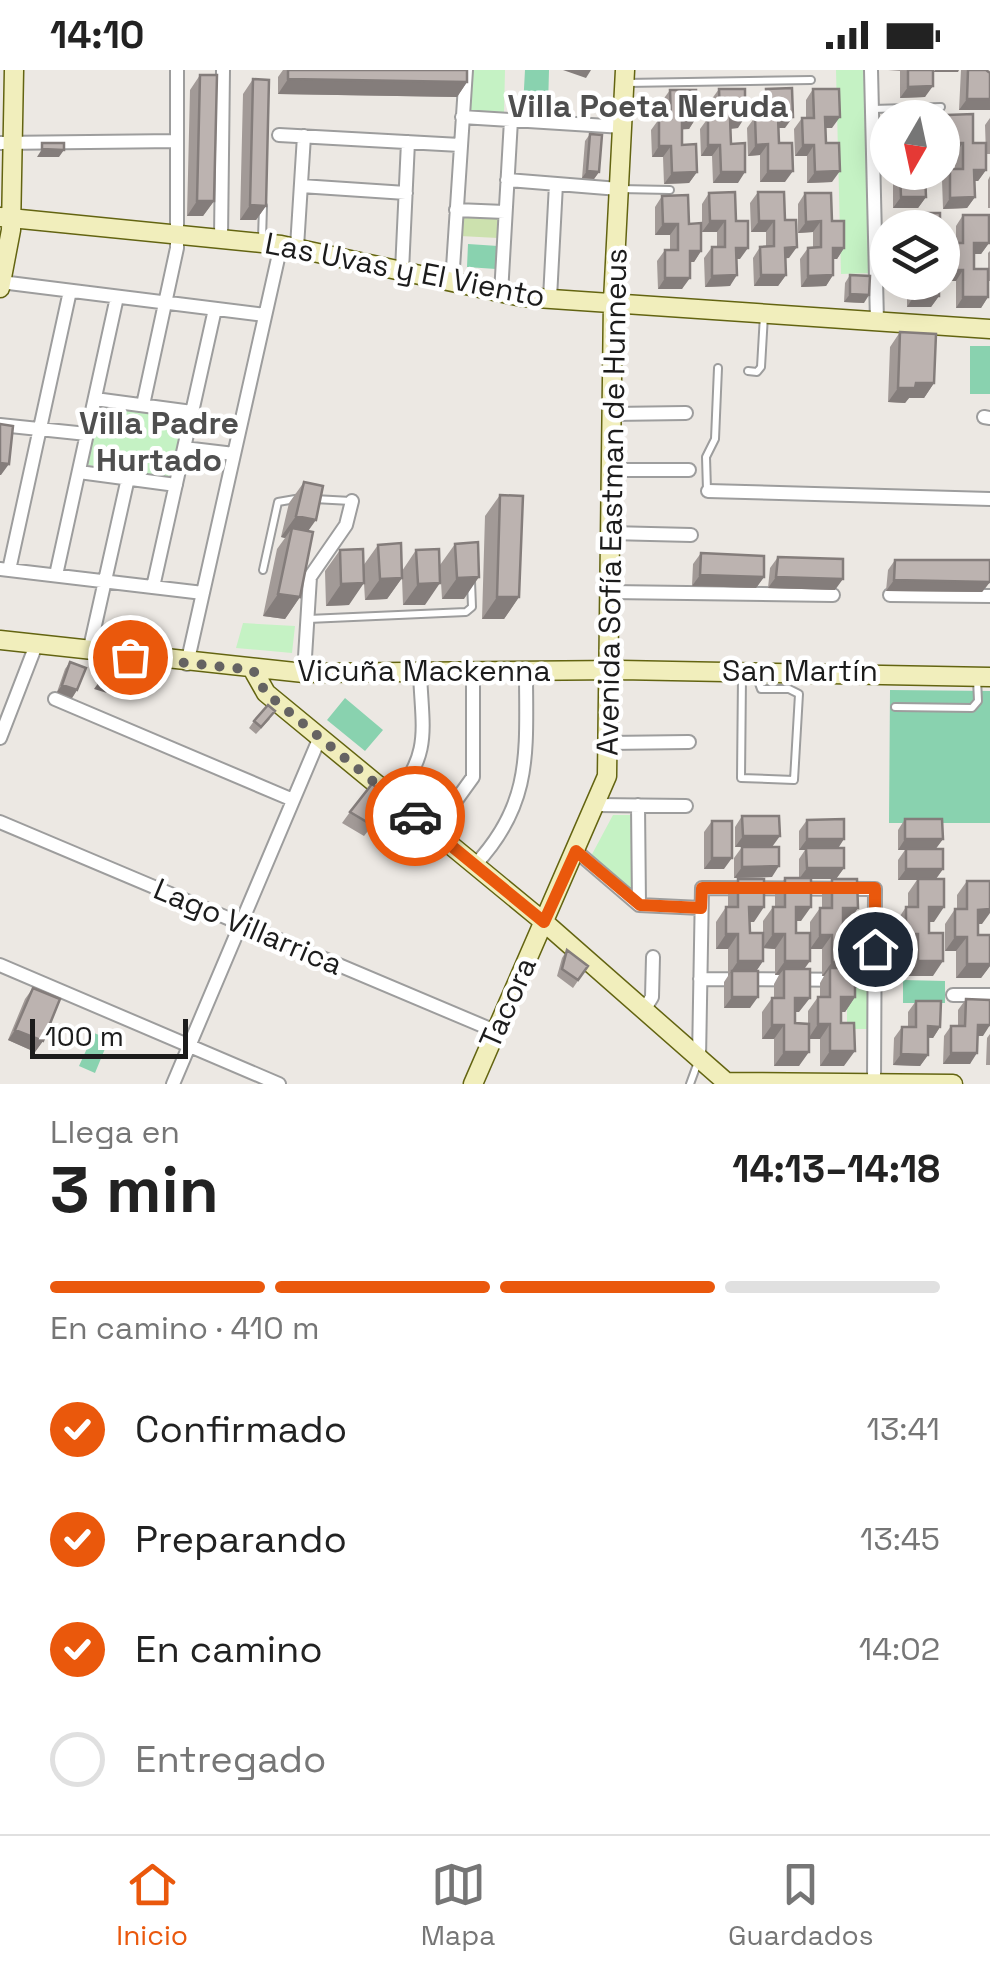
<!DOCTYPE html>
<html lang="es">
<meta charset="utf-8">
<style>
body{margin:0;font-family:"Space Grotesk",sans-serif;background:#f6f6f6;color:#222;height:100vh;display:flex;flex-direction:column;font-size:38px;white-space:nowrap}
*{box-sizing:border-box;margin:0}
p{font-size:32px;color:#767676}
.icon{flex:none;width:55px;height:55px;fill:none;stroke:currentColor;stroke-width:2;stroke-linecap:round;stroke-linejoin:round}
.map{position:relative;height:1014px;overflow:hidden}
.side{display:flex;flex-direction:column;background:#fff;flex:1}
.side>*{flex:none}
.needle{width:65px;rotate:189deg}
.controls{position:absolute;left:870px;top:30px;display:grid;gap:20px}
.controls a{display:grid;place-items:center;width:90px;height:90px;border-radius:50%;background:#fff;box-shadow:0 5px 25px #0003;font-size:50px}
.scale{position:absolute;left:30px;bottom:25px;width:158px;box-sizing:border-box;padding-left:10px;border:5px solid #1c1c1c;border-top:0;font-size:28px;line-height:35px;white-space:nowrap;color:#1c1c1c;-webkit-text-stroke:8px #fff;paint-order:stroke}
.pin{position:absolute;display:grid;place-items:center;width:85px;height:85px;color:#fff;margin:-42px;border:5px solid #fff;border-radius:50%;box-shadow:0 2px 10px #0007}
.courier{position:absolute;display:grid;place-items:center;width:100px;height:100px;margin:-50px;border:8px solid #ea580c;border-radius:50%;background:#fff;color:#222;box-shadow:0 2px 12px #0007}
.overview em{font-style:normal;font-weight:700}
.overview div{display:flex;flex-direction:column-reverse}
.overview{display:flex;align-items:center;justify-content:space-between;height:170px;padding:0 50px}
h1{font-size:65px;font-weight:700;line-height:75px}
.bar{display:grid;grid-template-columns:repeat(4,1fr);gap:15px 10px;align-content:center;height:120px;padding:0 50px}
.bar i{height:12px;border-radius:8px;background:#e0e0e0}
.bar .selected{background:#ea580c}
.bar p{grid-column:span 4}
ol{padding:0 50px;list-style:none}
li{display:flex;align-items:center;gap:30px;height:110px}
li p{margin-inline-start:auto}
li .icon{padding:10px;border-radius:50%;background:#ea580c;color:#fff;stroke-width:4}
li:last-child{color:#767676}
li i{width:55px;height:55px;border:5px solid #e0e0e0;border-radius:50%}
.status{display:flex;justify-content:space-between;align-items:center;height:70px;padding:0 50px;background:#fff;direction:ltr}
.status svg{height:28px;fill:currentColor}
.tab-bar{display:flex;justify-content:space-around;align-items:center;height:140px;border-top:2px solid #e0e0e0;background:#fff;font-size:28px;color:#767676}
.tab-bar a{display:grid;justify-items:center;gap:5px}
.tab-bar .selected{color:#ea580c}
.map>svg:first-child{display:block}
</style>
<div class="status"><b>14:10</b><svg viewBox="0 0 49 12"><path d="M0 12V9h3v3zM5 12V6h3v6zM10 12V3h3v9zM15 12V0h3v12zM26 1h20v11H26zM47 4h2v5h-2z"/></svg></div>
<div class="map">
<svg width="990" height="1014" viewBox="0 0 990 1014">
<rect width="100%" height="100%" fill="#ece8e3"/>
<path fill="#cce1ae" d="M461 142 500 145 498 168 460 166Z"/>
<path fill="#c5f2c4" d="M472 0H505L504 43 470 41Z
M836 0H868L872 203 841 204Z
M99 335 187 344 175 409 88 395Z
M243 553 295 556 292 583 236 578Z
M613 745H635L637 828 590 788Z
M847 909H868V959H847Z"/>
<path fill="#89d2af" d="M525 0H549L548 38 523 37Z
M468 174 498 176 496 199 467 197Z
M970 276H990V324H970Z
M890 620 990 621V753H889Z
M345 628 383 660 365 681 327 650Z
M903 910 945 911V933H903Z
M94 963 109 969 95 1003 79 996Z"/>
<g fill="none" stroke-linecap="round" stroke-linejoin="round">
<g stroke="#9d9d9d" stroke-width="10">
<path id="lane" d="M626 13 811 10
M873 39 941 37
M620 119 670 120
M262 169 263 136
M748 301 757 302 761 297 764 245
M707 420 706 387 715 369 718 298
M314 429 351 431
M263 500 278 432 301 428
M308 549 466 542 472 537 471 511
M742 607 741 708 794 710 799 624 789 619H761L756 605
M895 637 972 638 978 631 977 609
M690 1014 698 992"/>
</g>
<g stroke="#9d9d9d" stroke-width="16">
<path id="street" d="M871 0 877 251
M462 47 623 57
M279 65 460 75
M0 73 177 71
M507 110 619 119
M301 116 406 123
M456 140 505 142
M221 168 223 0
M297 177 304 66
M402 201 408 72
M1 212 265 245
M452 213 466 0
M501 224 511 50
M550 228 556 114
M95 329 192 342
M143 335 177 178V0
M612 344 686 343
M984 347 990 348
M0 355 87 364
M184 378 234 384
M611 400H689
M79 402 176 415
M708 421 990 429
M610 463 691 465
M0 499 203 523
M9 500 70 221
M56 505 117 227
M153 517 215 239
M610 522 833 525
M890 525 990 526
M89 582 128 408
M187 594 281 175
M304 603 310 507 346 455 352 431
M55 629 293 730
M0 668 36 575
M608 673 689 672
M394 728C432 683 422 658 420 603
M597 735 686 736
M638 735 639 835
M0 752 495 961
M434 761 473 707V602
M576 781 639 835 701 838
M475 795C533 733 526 681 526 601
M0 895 279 1014
M700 909 875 910
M953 925H990
M644 940 652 927 653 887
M699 989 702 818 875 819 874 1013
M173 1014 320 667"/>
</g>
<g stroke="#636411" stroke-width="21">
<path id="secondary" d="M0 147 281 175 522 227 990 259
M0 218 11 160 14 0
M0 570 304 603 620 600 990 607
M253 600 266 623 544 852 726 1012
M726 1012 953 1014
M473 1014 607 706 613 231 625 0"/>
</g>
<use href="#lane" stroke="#fff" stroke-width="6"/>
<use href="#street" stroke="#fff" stroke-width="12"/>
<use href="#secondary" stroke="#f1eebc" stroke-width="18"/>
</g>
<path fill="#a29a97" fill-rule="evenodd" d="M283 0H288L467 12 457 27 278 24V7Z
M888 0H933L925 27 900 28V1Z
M961 0H986L990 3V40H959Z
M200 5 214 131 203 146H187L190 20Z
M253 9 266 136 256 150H240L243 24Z
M719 19 738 58 731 59V74L738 113H713L712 86H701L700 59 708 48H712L711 30Z
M766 19 785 58H778L779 73 785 112H760V85L748 86 747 58 755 47H759V30Z
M813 19 832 58H825L826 73 832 112 807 113V86H795L794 59 802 48H806V30Z
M670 20 696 48 689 59H682V75L697 102 689 113 664 114 663 87H652L651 60 659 49H663L662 31Z
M947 45 973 73 986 100 978 111H975V127L967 138 943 139 942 110 950 99H955V84H942V52Z
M990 48V84H986L985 55Z
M590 64 599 102 594 109 582 108 585 71Z
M898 102H935L929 110H925L926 127 918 138H893V110Z
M990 106V138H988V110Z
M758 122 785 150 789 188H786V205L778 216H754L753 188 760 177H766V162H751L750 133Z
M709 123 736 151 740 189H737L730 216 705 217 704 188 712 177H717V162H702V134Z
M805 123 832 151 844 178 837 189H833V205L826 216 801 217 800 189 808 178 813 177V162L798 163V134Z
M662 126 689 154 701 181 694 192H690L682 219H658L657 191 665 180H670V165H655V137Z
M914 143 940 158H907V154Z
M963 145 989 173 981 184H974V199L988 227 981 238H956V211H944V184L951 173H956V156Z
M990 181V211H988V183Z
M850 205 864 233 844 232 845 213Z
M907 212H939V226L931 237H907Z
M900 262 934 313 924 328H909L905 333 888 332 890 277Z
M304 412 308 461 300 527 285 549 263 546 277 479 285 468 281 467 289 433Z
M500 425 519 527 504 549H482L485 446Z
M455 474 464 529H442L440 495Z
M378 475 402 501 416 480 425 535H403L402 508 387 529 365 530 363 496Z
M340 480 349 535 326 536 325 501Z
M701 483 764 507 756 518 692 516 693 494Z
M778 487 835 520 768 518 770 498Z
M895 490 990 512 982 522 886 521 888 500Z
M70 592 77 620 72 628 57 622 65 599Z
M270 649 256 664 249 658 254 651Z
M384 741 364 766 342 753 350 742Z
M742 746 772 777V807L734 808V788L742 777H735V757Z
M905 749 943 769 935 779 943 799 936 809 934 852H929L933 906H908V879H896V852L906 837H908V823L917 810H898V790L905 780H898V760Z
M807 750 838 778 844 798 836 809H811L801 851H796V863H810V852L820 838H822V824L832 809 858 838 848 852H843V863L857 892 852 898 855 927 845 942H841L844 996H820V969H809L799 996H774V969H762V942L772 928H774V914L779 905H775V879L763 878V891L756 901 750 938H724V912L728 906V879H716V852L726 837H728V823L738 809 754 852H749L750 863H763V851L773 837H775V823L785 808H799V789L805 780H799V761ZM810 879H822V906H824L820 913V927H818L808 941V954L795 953V942H799L804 899Z
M712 751 724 799H704V762Z
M967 811 982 854H978V865H990V896L981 908H956V881H945V854L955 839H957V825Z
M567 880 588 896 573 918 557 906 562 888Z
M33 918 43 971 35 982 8 970 25 929Z
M966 929 983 966H978L970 994H943L944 966 951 956H958V940Z
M916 931 940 957 933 968H928V985L920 996 893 995 894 968 902 957H908V942Z
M990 964V995H986L987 968Z"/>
<path fill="#847d7b" d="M563 0H591L586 8Z
M935 0H959L958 2H933Z
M288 9 467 12 457 27 278 24Z
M933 16 925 27 900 28 908 17Z
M967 29H990V40H959Z
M745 47 738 58 723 59 730 48Z
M778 47H793L785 58H770Z
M825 47H840L832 58H817Z
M696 48 689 59 674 60 682 49Z
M948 73H963L955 84H942V81Z
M768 74 760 85 748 86 756 75Z
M708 75H720L712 86H701Z
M803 75H814L807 86H795Z
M659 76H671L663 87H652Z
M42 79 64 80 59 87H37Z
M974 100H986L978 111H967Z
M587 101 599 102 594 109 582 108Z
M768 101H793L785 112H760Z
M840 101 832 112 807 113 815 102Z
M697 102 689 113 664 114 672 103Z
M721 102H745L738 113H713Z
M923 102H935L929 110 918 111Z
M901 127H926L918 138H893Z
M975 127 967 138 943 139 950 128Z
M197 131H214L203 146H187Z
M250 135 266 136 256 150H240Z
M710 151H725L717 162H702Z
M759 151H774L766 162H751Z
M821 151 813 162 798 163 806 152Z
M663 154H678L670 165H655Z
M974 173H989L981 184H967Z
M797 177 789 188 778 189 785 178Z
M736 178H748L740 189H729Z
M833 178H844L837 189H825Z
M690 181H701L694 192H682Z
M952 200H963L956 211H944Z
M737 205 730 216 705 217 712 206Z
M761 205H786L778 216H754Z
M833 205 826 216 801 217 808 206Z
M665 208H690L682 219H658Z
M850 224 869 225 864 233 844 232Z
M914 226H939L931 237H907Z
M963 227H988L981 238H956Z
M916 313H934L924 328H909L905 333 888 332 898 318Z
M0 393 9 394 1 405H0Z
M296 446 316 450 301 471 292 458 285 468 281 467Z
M700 505 764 507 756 518 692 516Z
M479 507 464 529H442L457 508Z
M776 507 843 509 835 520 768 518Z
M402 508 387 529 365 530 380 509Z
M894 510 990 512 982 522 886 521Z
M364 513 349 535 326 536 341 514Z
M440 513 425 535H403L418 514Z
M278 524 300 527 285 549 263 546Z
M497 527H519L504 549H482Z
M99 612 125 619 120 627 94 619Z
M62 615 77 620 72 628 57 622Z
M743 766H780L772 777H735Z
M807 769H844L837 780H799Z
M905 769H943L935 780H898Z
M712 788H732L724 799H704Z
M779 796 772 807 734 808 742 797Z
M807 798H844L836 809H799Z
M906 799H943L935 810H898Z
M749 837H764L754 852H739Z
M796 837H811L801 851H786Z
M929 837H944L934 852H919Z
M843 838H858L848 852H833Z
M990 839V843L982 854H968L978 840Z
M726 864H738L728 879H716Z
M773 864H785L775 879 763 878Z
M906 864H918L908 879H896Z
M820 865H832L822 879H810Z
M955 867H967L956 881H945Z
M738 891H763L753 906 732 901 728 906Z
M785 891H810L800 905 784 899 779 905H775Z
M918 891H943L933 906H908Z
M832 892H857L847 906 830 898 824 906H822Z
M967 894H990V896L981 908H956Z
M732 927H758L750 938H724Z
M841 927H855L845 942H831Z
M795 928H810L799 942H785Z
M818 954H830L820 969H808Z
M772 955H784L774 969H762Z
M978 955H990L983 966H970Z
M928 956 940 957 933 968 921 967Z
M15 960 43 971 35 982 8 970Z
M830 981H855L844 996H820Z
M784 982H809L799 996H774Z
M951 983H977L970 994H943Z
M901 984 928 985 920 996 893 995Z"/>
<path fill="#bcb3b0" stroke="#847d7b" stroke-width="2.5" d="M288 0H467V12L288 9Z
M908 0H933V16L908 17Z
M968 0H986L990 3V29H967Z
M200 5H217L214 131H197Z
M253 9 269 10 266 136 250 135Z
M792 18 793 47H778L779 73H792L793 101H768V74L756 75 755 47H767L766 19Z
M719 19H745V47L730 48 731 74 745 73V102H721L720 75H708V48H720Z
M813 19H839L840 47H825L826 73H839L840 101 815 102 814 75H803L802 48H814Z
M670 20H696V48L682 49V75L696 74 697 102 672 103 671 76H659V49H671Z
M898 44H924V48H898Z
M973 44V73H986V100H974L975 127 950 128V99H963V73H948L947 45Z
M590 64 602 65 599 102 587 101Z
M42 73H64V80L42 79Z
M900 102H925L926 127H901Z
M735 122 736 151H748V178H736L737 205 712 206V177H725V151H710L709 123Z
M758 122H784L785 150H796L797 177 785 178 786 205H761L760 177 774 176V151H759Z
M805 123H831L832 151H844V178H833V205L808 206V178L821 177V151L806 152Z
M688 125 689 154 701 153V181H690V208H665V180H678V154H663L662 126Z
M914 143H940V158H914Z
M963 145H989V173H974V199H988V227H963V200H952L951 173H963Z
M850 205 870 206 869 225 850 224Z
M914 212H939V226H914Z
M900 262 936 264 934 313H916L915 318H898Z
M0 354 13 356 9 394 0 393Z
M304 412 323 416 316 450 296 446Z
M500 425 523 426 519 527H497Z
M292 458 313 462 300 527 278 524Z
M478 472 479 507 457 508 455 474Z
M401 473 402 508 380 509 378 475Z
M363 479 364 513 341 514 340 480Z
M439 479 440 513 418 514 416 480Z
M701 483 764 486V507L700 505Z
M778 487 843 489V509L776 507Z
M895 490H990V512L894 510Z
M70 592 86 598 77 620 62 615Z
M102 602 128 609 125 619 99 612Z
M268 635 275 641 261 657 254 651Z
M372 714 392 730 372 755 350 742Z
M742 746H779L780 766H743Z
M844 749V769H807V750Z
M905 749H942L943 769H905Z
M712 751H732V788H712Z
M742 777H779V796L742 797Z
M806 778H844V798H807Z
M906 779H943V799H906Z
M785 808H811V837H796V863H810V891H785V864H773V837H785Z
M738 809H764V837H749L750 863H763V891H738V864H726V837H738Z
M832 809H857L858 838H843V863L857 864V892H832V865H820V838H832Z
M918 809H944V837H929V863H943V891H918V864H906V837H918Z
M967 811H990V839L978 840V865H990V894H967V867H955V839H967Z
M567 880 588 896 578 910 562 899Z
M830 898H855V927H841V953H854L855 981H830V954H818V927H830Z
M784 899H810V928H795V953L809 954V982H784V955H772V928H784Z
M732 901H758V927H732Z
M33 918 60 929 43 971 15 960Z
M966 929 990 930V955H978L977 983H951V956H965Z
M916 931H941L940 957 928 956V985L901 984 902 957H916Z"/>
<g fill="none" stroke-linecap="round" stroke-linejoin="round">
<path stroke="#656362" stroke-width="10" stroke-dasharray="0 18" d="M130 587 253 600 266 623 415 746"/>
<path stroke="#ea580c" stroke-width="12" d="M415 746 544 852 576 781 640 835 701 838 702 818H875V879"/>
</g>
<g text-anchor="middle" stroke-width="9" stroke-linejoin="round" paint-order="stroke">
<g font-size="30" fill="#1c1c1c" stroke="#fff">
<text transform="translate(405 200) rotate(11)" y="10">Las Uvas y El Viento</text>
<text transform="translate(612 432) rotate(-89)" y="10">Avenida Sofía Eastman de Hunneus</text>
<text x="424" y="611">Vicuña Mackenna</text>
<text x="800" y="611">San Martín</text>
<text transform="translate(248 857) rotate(23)" y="10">Lago Villarrica</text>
<text transform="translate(508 933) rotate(-66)" y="10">Tacora</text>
</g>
<g font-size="32" font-weight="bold" fill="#4f4f4f" stroke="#fff">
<text x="648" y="47">Villa Poeta Neruda</text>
<text x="159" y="364">Villa Padre<tspan x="159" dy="37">Hurtado</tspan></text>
</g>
</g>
</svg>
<div class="controls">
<a><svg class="needle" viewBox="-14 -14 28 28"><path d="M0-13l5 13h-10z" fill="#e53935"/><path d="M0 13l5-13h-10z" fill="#767676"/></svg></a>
<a><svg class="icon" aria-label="layers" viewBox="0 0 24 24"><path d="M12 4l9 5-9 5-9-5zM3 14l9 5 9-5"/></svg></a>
</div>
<div class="scale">100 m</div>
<div class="pin" style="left:130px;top:587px;background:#ea580c"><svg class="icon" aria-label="bag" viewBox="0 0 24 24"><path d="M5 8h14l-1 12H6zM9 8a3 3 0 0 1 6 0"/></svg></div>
<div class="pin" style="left:875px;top:879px;background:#1f2937"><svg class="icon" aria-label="home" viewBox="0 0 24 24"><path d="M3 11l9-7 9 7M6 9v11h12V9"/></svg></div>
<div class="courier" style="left:415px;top:746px"><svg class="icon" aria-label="car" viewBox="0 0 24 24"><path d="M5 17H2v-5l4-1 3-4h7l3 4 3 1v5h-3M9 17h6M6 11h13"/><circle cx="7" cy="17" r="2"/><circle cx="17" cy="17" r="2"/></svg></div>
</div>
<section class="side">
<div class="overview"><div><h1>3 min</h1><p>Llega en</p></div><em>14:13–14:18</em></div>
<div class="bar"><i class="selected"></i><i class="selected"></i><i class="selected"></i><i></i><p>En camino · 410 m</p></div>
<ol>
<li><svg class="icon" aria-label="check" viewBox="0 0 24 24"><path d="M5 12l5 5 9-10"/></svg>Confirmado<p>13:41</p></li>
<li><svg class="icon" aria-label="check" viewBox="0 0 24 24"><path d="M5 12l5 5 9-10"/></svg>Preparando<p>13:45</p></li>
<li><svg class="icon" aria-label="check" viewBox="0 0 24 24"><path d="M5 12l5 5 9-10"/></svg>En camino<p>14:02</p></li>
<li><i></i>Entregado</li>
</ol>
</section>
<nav class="tab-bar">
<a class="selected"><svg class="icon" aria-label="home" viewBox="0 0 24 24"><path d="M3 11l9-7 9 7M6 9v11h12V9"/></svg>Inicio</a>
<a><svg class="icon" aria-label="map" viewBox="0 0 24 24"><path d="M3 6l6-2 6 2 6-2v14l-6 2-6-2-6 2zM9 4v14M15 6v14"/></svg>Mapa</a>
<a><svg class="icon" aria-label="saved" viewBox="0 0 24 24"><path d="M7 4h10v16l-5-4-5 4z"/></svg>Guardados</a>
</nav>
